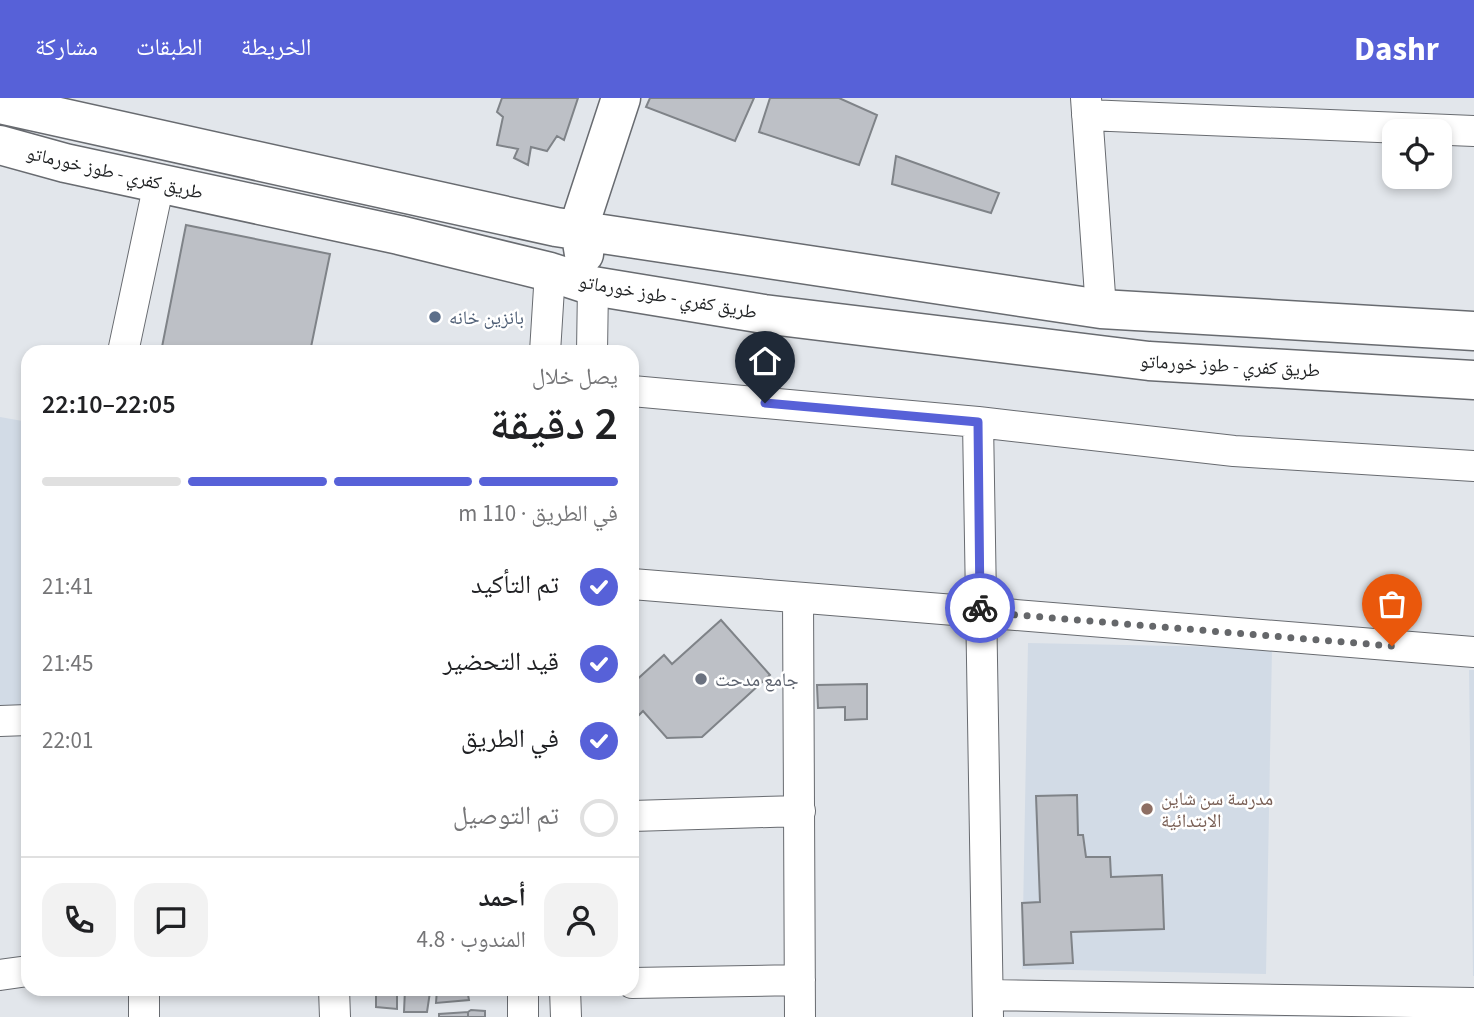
<!DOCTYPE html>
<html lang="ar">
<meta charset="utf-8">
<style>
body{margin:0;font-family:"Source Sans 3","Noto Naskh Arabic",sans-serif;background:#f2f2f2;color:#202124;direction:rtl;height:100vh;display:flex;flex-direction:column;font-size:26px;white-space:nowrap}
*{box-sizing:border-box;margin:0}
p{font-size:23px;color:#757577}
.icon{flex:none;width:38px;height:38px;fill:none;stroke:currentColor;stroke-width:2;stroke-linecap:round;stroke-linejoin:round}
.map{position:relative;flex:1;overflow:hidden;direction:ltr}
.drawer{position:absolute;left:21px;top:247px;width:618px;height:651px;display:flex;flex-direction:column;background:#fff;border-radius:21px;box-shadow:0 4px 10px #0003;direction:rtl}
.drawer>*{flex:none}
.fabs{position:absolute;left:1382px;top:21px;display:grid;gap:14px}
.fabs a{display:grid;place-items:center;width:70px;height:70px;border-radius:14px;background:#fff;box-shadow:0 4px 10px #0003;font-size:35px}
.pin{position:absolute;display:grid;place-items:center;width:60px;height:60px;color:#fff;margin:-72px -30px;border-radius:50% 50% 50% 0;rotate:-45deg;box-shadow:0 0 7px #0007}
.pin .icon{rotate:45deg}
.courier{position:absolute;display:grid;place-items:center;width:70px;height:70px;margin:-35px;border:5px solid #5761d8;border-radius:50%;background:#fff;color:#222;box-shadow:0 2px 9px #0007}
.summary em{font-style:normal;font-weight:600}
.summary div{display:flex;flex-direction:column-reverse}
.summary{display:flex;align-items:center;justify-content:space-between;height:119px;padding:0 21px}
h1{font-size:46px;font-weight:600;line-height:52px}
.bar{display:grid;grid-template-columns:repeat(4,1fr);gap:10px 7px;align-content:center;height:84px;padding:0 21px}
.bar i{height:9px;border-radius:5px;background:#e0e0e0}
.bar .current{background:#5761d8}
.bar p{grid-column:span 4}
.line{display:flex;align-items:center;gap:18px;padding:0 21px;border-top:2px solid #e0e0e0}
.line div{flex:1}
.round{display:grid;place-items:center;flex:none;width:74px;height:74px;border-radius:21px;background:#f2f2f2}
ol{padding:0 21px;list-style:none}
li{display:flex;align-items:center;gap:21px;height:77px}
li p{margin-inline-start:auto}
li .icon{padding:7px;border-radius:50%;background:#5761d8;color:#fff;stroke-width:4}
li:last-child{color:#757577}
li i{width:38px;height:38px;border:4px solid #e0e0e0;border-radius:50%}
header{display:flex;align-items:center;gap:42px;box-sizing:border-box;height:98px;padding:0 35px;background:#5761d8;color:#fff}
header strong{font-size:33px}
nav{display:flex;gap:38px;margin-inline-start:auto;font-size:24px}
.map>svg:first-child{display:block}
</style>
<header>
<strong>Dashr</strong>
<nav><a>الخريطة</a><a>الطبقات</a><a>مشاركة</a></nav>
</header>
<div class="map">
<svg width="1474" height="919" viewBox="0 0 1474 919">
<rect width="100%" height="100%" fill="#e2e6eb"/>
<path fill="#d2dbe6" d="M0 319 28 324V576L21 613 0 616Z
M1028 545 1272 550 1266 876 1022 871Z
M1469 572H1474V878H1473Z"/>
<path fill="#bdc0c6" stroke="#7f8388" stroke-width="2" d="M502 0H578L564 42 557 38 547 53 531 49 528 67 514 60 518 51 497 47 503 19 497 14Z
M650 0H754L735 43 646 9Z
M770 0H839L877 17 859 67 759 34Z
M896 58 999 95 991 115 892 86Z
M186 127 330 156 310 254H161Z
M721 522 770 577 702 639 667 640 643 613 637 619 632 613V586L664 557 672 566Z
M867 586V621L845 622V609L818 610 817 587Z
M1077 697 1078 737H1083L1086 759H1110L1111 779 1162 777 1164 831 1071 834 1073 865 1024 867 1022 805 1040 804 1036 698Z
M376 891H397V911L376 909Z
M405 891H425L430 894 427 914H404Z
M437 891H467L469 902 436 905Z
M471 912 485 913V919H468V914Z
M468 914V919H439V916Z"/>
<g fill="none" stroke-linecap="round" stroke-linejoin="round">
<g stroke="#686b70" stroke-width="32">
<path id="minor" d="M1086 0 1101 211
M1087 17 1474 33
M123 254 159 85
M545 254 550 174
M592 254 593 188
M632 293 978 324 1234 353 1474 368
M978 324 988 919
M632 486 1474 554
M798 500 800 919
M0 623 28 622
M632 718 800 713
M0 877 28 873
M632 885 800 882
M144 891V919
M334 891 335 919
M565 891 566 919
M988 897 1474 905
M523 919V891"/>
</g>
<g stroke="#686b70" stroke-width="41">
<path id="major" d="M0 6 556 129 1101 211 1474 233
M0 47 65 65 399 137 550 174 593 188 764 216 1149 263 1474 282
M584 156 580 132 583 116 621 0"/>
</g>
<use href="#minor" stroke="#fff" stroke-width="30"/>
<use href="#major" stroke="#fff" stroke-width="38"/>
</g>
<g fill="none" stroke-linecap="round" stroke-linejoin="round">
<path stroke="#65676a" stroke-width="7" stroke-dasharray="0 12.6" d="M980 510 981 514 1392 548"/>
<path stroke="#5761d8" stroke-width="9" d="M765 305 978 324 980 510"/>
</g>
<circle fill="#5c6f8a" stroke="#fff" stroke-width="2.5" cx="435" cy="219" r="7"/>
<circle fill="#6b7280" stroke="#fff" stroke-width="2.5" cx="701" cy="581" r="7"/>
<circle fill="#8d6e63" stroke="#fff" stroke-width="2.5" cx="1147" cy="711" r="7"/>
<g text-anchor="middle" stroke-width="5" stroke-linejoin="round" paint-order="stroke">
<g font-size="19" fill="#212325" stroke="#fff">
<text transform="translate(115 74) rotate(13)" y="7">طريق كفري - طوز خورماتو</text>
<text transform="translate(668 198) rotate(10)" y="7">طريق كفري - طوز خورماتو</text>
<text transform="translate(1230 267) rotate(3)" y="7">طريق كفري - طوز خورماتو</text>
</g>
<g font-size="19" fill="#4e5e75" stroke="#fff" text-anchor="start">
<text x="449" y="226">بانزين خانه</text>
</g>
<g font-size="19" fill="#5b616d" stroke="#fff" text-anchor="start">
<text x="715" y="588">جامع مدحت</text>
</g>
<g font-size="19" fill="#785e54" stroke="#fff" text-anchor="start">
<text x="1161" y="707">مدرسة سن شاين<tspan x="1161" dy="22">الابتدائية</tspan></text>
</g>
</g>
</svg>
<div class="fabs">
<a><svg class="icon" aria-label="locate" viewBox="0 0 24 24"><circle cx="12" cy="12" r="6"/><path d="M12 2v4M12 18v4M2 12h4M18 12h4"/></svg></a>
</div>
<div class="pin" style="left:1392px;top:548px;background:#ea580c"><svg class="icon" aria-label="bag" viewBox="0 0 24 24"><path d="M5 8h14l-1 12H6zM9 8a3 3 0 0 1 6 0"/></svg></div>
<div class="pin" style="left:765px;top:305px;background:#1f2937"><svg class="icon" aria-label="home" viewBox="0 0 24 24"><path d="M3 11l9-7 9 7M6 9v11h12V9"/></svg></div>
<div class="courier" style="left:980px;top:510px"><svg class="icon" aria-label="bike" viewBox="0 0 24 24"><circle cx="6" cy="16" r="4"/><circle cx="18" cy="16" r="4"/><path d="M6 16l4-8h5l3 8M10 8l3 8H6M13 5h3"/></svg></div>
<section class="drawer">
<div class="summary"><div><h1>2 دقيقة</h1><p>يصل خلال</p></div><em>22:05–22:10</em></div>
<div class="bar"><i class="current"></i><i class="current"></i><i class="current"></i><i></i><p>في الطريق · 110 m</p></div>
<ol>
<li><svg class="icon" aria-label="check" viewBox="0 0 24 24"><path d="M5 12l5 5 9-10"/></svg>تم التأكيد<p>21:41</p></li>
<li><svg class="icon" aria-label="check" viewBox="0 0 24 24"><path d="M5 12l5 5 9-10"/></svg>قيد التحضير<p>21:45</p></li>
<li><svg class="icon" aria-label="check" viewBox="0 0 24 24"><path d="M5 12l5 5 9-10"/></svg>في الطريق<p>22:01</p></li>
<li><i></i>تم التوصيل</li>
</ol>
<div class="line" style="height:126px"><a class="round"><svg class="icon" aria-label="person" viewBox="0 0 24 24"><circle cx="12" cy="8" r="4"/><path d="M4 21q1-7 8-7t8 7"/></svg></a><div><b>أحمد</b><p>المندوب · 4.8</p></div><a class="round"><svg class="icon" aria-label="chat" viewBox="0 0 24 24"><path d="M4 5h16v11H9l-5 4z"/></svg></a><a class="round"><svg class="icon" aria-label="phone" viewBox="0 0 24 24"><path d="M5 4h4l2 5-3 2q2 4 5 5l2-3 5 2v4C11 20 4 13 5 4z"/></svg></a></div>
</section>
</div>
